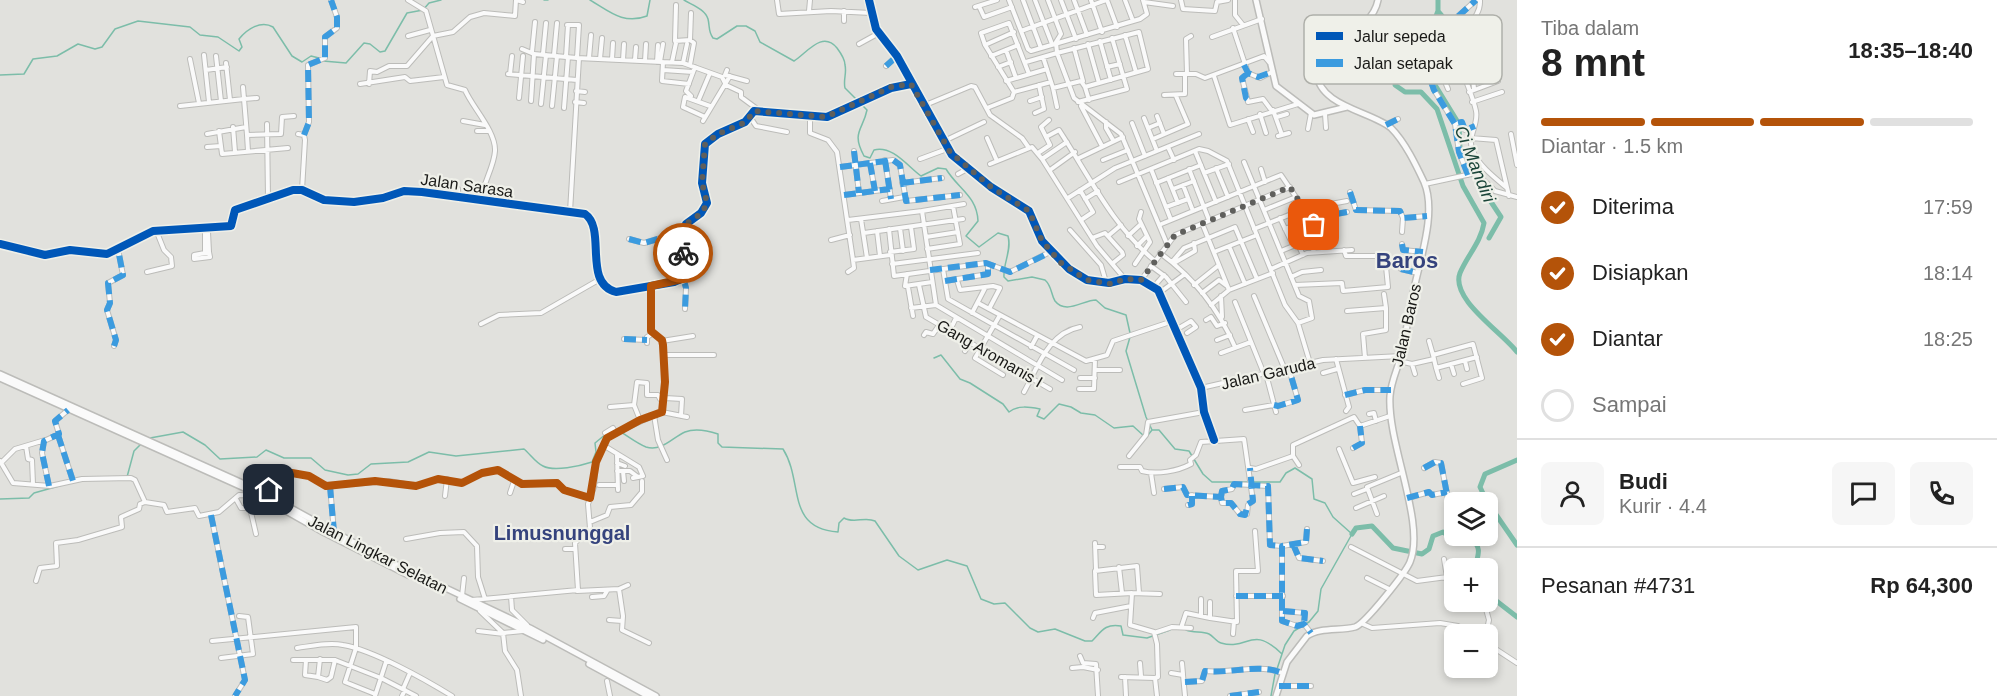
<!DOCTYPE html>
<html lang="id">
<meta charset="utf-8">
<style>
body{margin:0;font-family:Helvetica,sans-serif;background:#f6f6f6;color:#222;height:100vh;display:flex;flex-direction:column;font-size:22px;white-space:nowrap}
*{box-sizing:border-box;margin:0}
p{font-size:20px;color:#767676}
.icon{flex:none;width:33px;height:33px;fill:none;stroke:currentColor;stroke-width:2;stroke-linecap:round;stroke-linejoin:round}
.map{position:relative;flex:1;overflow:hidden}
.drawer{display:flex;flex-direction:column;background:#fff;width:480px}
.drawer>*{flex:none}
.buttons{position:absolute;left:1444px;top:492px;display:grid;gap:12px}
.buttons a{display:grid;place-items:center;width:54px;height:54px;border-radius:9px;background:#fff;box-shadow:0 3px 9px #0003;font-size:30px}
.pin{position:absolute;display:grid;place-items:center;width:51px;height:51px;color:#fff;margin:-26px;border-radius:12px;box-shadow:0 3px 9px #0006}
.courier{position:absolute;display:grid;place-items:center;width:60px;height:60px;margin:-30px;border:4px solid #b45309;border-radius:50%;background:#fff;color:#222;box-shadow:0 2px 8px #0007}
.head em{font-style:normal;font-weight:600}
.head div{display:flex;flex-direction:column-reverse}
.head{display:flex;align-items:center;justify-content:space-between;height:102px;padding:0 24px}
h1{font-size:39px;font-weight:600;line-height:45px}
.bar{display:grid;grid-template-columns:repeat(4,1fr);gap:9px 6px;align-content:center;height:72px;padding:0 24px}
.bar i{height:8px;border-radius:4px;background:#e0e0e0}
.bar .active{background:#b45309}
.bar p{grid-column:span 4}
.line{display:flex;align-items:center;gap:15px;padding:0 24px;border-top:2px solid #e0e0e0}
.line div{flex:1}
.round{display:grid;place-items:center;flex:none;width:63px;height:63px;border-radius:9px;background:#f6f6f6}
ol{padding:0 24px;list-style:none}
li{display:flex;align-items:center;gap:18px;height:66px}
li p{margin-inline-start:auto}
li .icon{padding:6px;border-radius:50%;background:#b45309;color:#fff;stroke-width:4}
li:last-child{color:#767676}
li i{width:33px;height:33px;border:3px solid #e0e0e0;border-radius:50%}
main{display:flex;flex:1;min-height:0}
.map>svg:first-child{display:block}
</style>
<main>
<div class="map">
<svg width="1517" height="696" viewBox="0 0 1517 696">
<rect width="100%" height="100%" fill="#e1e1dd"/>
<g fill="none" stroke-linecap="round" stroke-linejoin="round">
<path stroke="#7cbda9" stroke-width="1.5" d="M544 0H548
M590 0C609 11 623 25 647 16L650 0
M684 0C692 5 705 9 708 19 710 27 708 31 713 38L717 39 737 26H746L755 31 760 42 794 61C807 53 822 30 837 48 840 52 845 59 845 65 847 73 843 80 845 88L867 110C863 130 851 132 864 156L870 158 874 150C893 145 908 167 921 176L938 168 946 169C958 189 977 196 978 221L966 236 979 247 998 233 1008 236C1012 250 1003 263 1004 277L1008 281 1032 277 1045 280C1052 286 1051 295 1055 301 1066 315 1083 300 1096 300L1105 308 1126 315 1130 333
M323 61 346 63 364 43 370 44 380 52 385 51 407 13 423 10 429 3 441 0
M0 75 24 74 33 59 57 56 78 44 95 49 102 47 115 29 138 21 190 27 200 35 218 37 239 51 242 47 239 39C247 29 261 20 273 27L292 56 302 62 311 56 319 58
M1130 337 1126 351 1146 417 1152 430
M934 358 941 355 960 379 970 383 1003 404 1009 412C1018 405 1029 407 1040 409L1037 416 1044 419 1059 404 1071 407 1081 413 1095 415 1114 428 1133 426 1144 436
M615 429C623 432 634 442 646 447 662 452 673 437 685 432 695 428 709 431 718 434V443L722 447 783 449C804 482 785 528 838 532L839 523 844 518C854 524 865 516 875 521L899 556 918 570 947 560 967 566 981 599 994 604 1005 603 1030 628 1038 632 1055 629 1085 641H1092C1101 632 1105 623 1121 626L1123 635 1147 638 1170 630
M1148 435 1152 430H1159L1175 449 1189 451 1203 474 1212 482H1280L1286 473 1295 468 1312 479 1314 499 1325 503 1333 517 1352 534 1321 589 1318 611 1309 622 1294 631 1285 645 1277 669
M150 438 183 432 205 445 220 459 257 457 266 450 284 458H311L325 470 348 475 358 474 371 464 408 462 429 452 456 456 524 449C530 454 536 463 543 466 554 472 580 466 592 462L596 452 595 443 606 434
M127 477 134 451 141 444
M0 499 29 498 34 493 73 482
M1186 630C1194 633 1202 631 1209 634 1213 636 1217 642 1221 643 1249 651 1251 624 1282 654
M1271 696 1275 674"/>
<path stroke="#7cbda9" stroke-width="5" d="M1438 0V11L1422 53 1397 71 1395 85 1405 92H1421L1437 109 1463 186 1484 223C1481 242 1467 256 1460 273 1450 299 1502 332 1517 352
M1428 68 1427 60 1453 29 1438 11
M1432 80 1459 124 1460 149 1464 161 1501 217 1489 238
M1487 502 1480 487 1485 474 1517 460
M1488 503 1517 545
M1352 534 1356 528 1372 526 1393 548 1422 554 1429 549 1433 536 1443 532 1457 542 1472 540C1483 548 1477 557 1475 568
M1488 577 1491 586 1490 596 1517 617"/>
<g stroke="#bcbcb9" stroke-width="6">
<path id="minor" d="M408 0 426 11 447 85 465 90C472 107 496 131 495 151 494 167 483 183 481 200
M517 0 523 2
M777 0 779 14 831 11 871 13
M869 0 876 29 897 56 952 155 991 187 1029 211 1042 241 1069 269 1087 280 1109 283 1125 279 1141 280 1158 290 1201 388 1204 412 1214 440
M1009 0 1028 49 1031 51 1140 19 1147 14 1143 0
M1023 0 1041 48
M1035 0 1052 44
M1061 0 1076 39
M1074 0 1087 35
M1091 0 1102 32
M1107 0 1117 27
M1125 0 1133 21
M1181 0 1183 9 1215 11 1217 2 1228 0
M1235 0V15L1243 25
M1480 0C1481 20 1462 25 1459 39 1455 65 1471 87 1476 111 1479 125 1466 138 1473 151 1479 166 1495 178 1507 188
M1144 2 1173 6
M676 5 675 41 690 40 694 43 690 65
M979 6 984 17 1012 7
M975 7 997 0
M809 11 810 0
M844 21V11
M567 25H579L577 58
M1233 28 1248 73 1260 78 1272 72
M1469 28 1474 89
M1021 31 1106 0
M1125 35 1136 72
M408 36 430 30
M1212 37 1262 19
M690 40 691 13
M1100 41 1111 80
M859 44 879 33
M1088 44 1099 83
M985 45 1014 32
M1074 48 1083 81
M522 49 534 54 577 58 683 63 722 77 726 85 741 92V97L760 111
M1006 50 1016 78
M532 52 535 22
M543 54 546 23
M204 55 209 102
M554 55 557 23
M216 56 221 101
M991 56 1018 45
M566 57 568 25
M1043 57 1053 88 1081 81 1085 87 1148 69 1139 32 1057 53 1056 42 1061 34 1048 0
M589 58 591 35
M190 59 199 103
M600 59 602 38
M612 59 613 43
M623 60 624 44
M635 60 636 47
M1444 60 1448 67 1461 65
M645 61 646 44
M657 62 658 45
M660 62 663 44
M663 62 662 81 689 84
M672 62 676 43
M1026 62 1057 53 1074 98 1121 134 1167 244
M226 63 230 100
M683 63 687 44
M886 66 897 56
M998 67 1011 62
M1107 67 1120 64
M206 70 227 67
M663 70 693 72
M727 70 725 75 747 81
M1248 73 1242 78 1248 102 1263 99 1272 111
M508 74 577 80
M510 74 512 56
M1176 74H1196L1205 78 1264 56 1269 62
M1187 74 1186 39 1191 36
M1214 76 1230 125 1298 104
M1006 81 1047 69
M360 84 405 77 410 81 444 77
M369 84 370 71 377 72 389 66H407L433 36 453 32 470 17 484 13 515 16 516 0
M243 87 244 99 257 98
M1085 87 1089 100
M1053 88 1057 107
M1448 89 1438 65 1459 46
M576 91 585 92
M1014 92 985 45 981 33 1009 23 1029 74
M1014 92 1051 82
M1469 92 1498 81
M1164 95 1185 94V74
M691 96 686 91 695 67
M519 98 523 56
M699 99 710 73
M531 101 534 54
M1030 101 1042 97
M575 102 584 103
M1078 102 1127 89 1112 38
M1472 102 1502 92
M541 104 546 55
M180 106 244 99 247 135 281 134 282 117 294 116
M552 106 557 56
M923 106 971 86 975 87 990 115 1022 138 1029 148
M1081 106 1102 146
M564 108 568 57
M987 108 1012 98 1014 92
M1273 110 1282 135
M1035 113 1044 109 1039 85
M1260 114 1266 133
M1325 114 1326 128
M1157 116 1164 134
M705 117 683 107 685 97 710 106
M750 117 756 126 787 132
M810 117V133L828 140 837 152 853 260 890 255
M1277 117 1287 114
M1144 118 1157 151
M1248 119 1253 132
M463 121 485 125
M703 121 730 76
M1106 122V128L1113 140
M1132 123 1145 156
M267 124 268 198
M1387 124 1398 119
M1455 124 1461 122 1465 130 1474 127
M233 127 235 152
M1148 128 1160 123
M1308 129 1311 113
M219 131 222 154 288 148
M477 131H488
M207 134 246 127
M298 134 304 135 305 140 302 190
M1511 134 1517 165
M247 135 248 151
M304 135 309 122 308 65 325 58V37L337 28V17L331 0
M1278 136 1289 133
M1046 137 1059 130C1088 174 1113 227 1155 261
M987 138 997 161
M1471 138 1496 140 1509 196
M1153 139 1188 124 1176 96
M942 142 984 122
M1067 142 1042 159 1097 246 1125 279
M207 147 221 146
M1168 147 1174 160
M854 151 859 193
M1195 151 1216 202
M1038 153 1050 145 1041 127 1049 120
M1079 158 1123 137
M920 159 947 149
M885 160 891 199
M1103 160 1128 150
M1244 162 1299 296 1309 301 1312 318 1298 323
M870 163 875 191
M990 164 1032 147 1042 159
M840 167 893 160 900 165 906 201 960 195
M1216 168 1228 197
M1151 169 1171 220
M1189 169 1209 220
M1261 169 1265 182
M1050 170 1075 152
M1204 173 1229 164
M958 174 969 168
M1468 175 1459 152 1455 124 1434 90 1424 61 1453 21 1476 0
M1168 178 1178 203
M1119 182 1199 149 1208 151 1227 161 1285 305 1298 323 1310 363
M902 183 942 178
M1156 183 1201 165
M1425 184 1476 173 1495 191 1517 197
M1183 185 1193 211
M1173 189 1194 181
M1080 190 1093 212 1081 220
M1350 192 1356 210 1400 211 1403 218 1427 216
M844 195 890 189
M458 196V189
M1068 198 1115 168 1199 134
M1085 199 1098 191
M882 201 904 197
M1166 207 1188 199
M1307 208 1317 231
M1264 210 1296 197
M922 211 964 204
M1299 211 1314 252
M570 212 579 58
M1280 218 1290 239 1296 240 1303 255
M861 219 867 258
M848 220 922 211 936 305 1062 380
M1302 220 1347 212
M1202 223 1229 290
M1159 225 1281 175 1304 209
M205 228V253L209 252 210 257 194 259V255L205 253
M205 228 208 232 209 252
M900 228 903 251
M889 229 894 276 986 263 1010 272 1050 252
M1254 229 1304 209 1347 201
M1285 229 1302 222
M1070 230 1101 265 1106 282
M877 231 880 256
M1402 232 1403 218
M864 233 963 219
M1108 236 1121 225
M1128 236 1141 224
M926 237 958 232
M1092 238 1105 233 1122 252 1123 255 1113 263
M629 239 644 243 685 231
M831 240 850 235
M0 244 45 255 70 250 107 254 153 231 231 226 235 210 293 190H302L324 200 354 202 383 198 404 191 422 192 585 214C607 229 582 283 616 292L674 282 683 278 686 224 701 213 707 203 702 183 705 144 718 134 745 122 754 111 827 117 891 88 911 84
M1402 244 1403 250 1423 252
M1137 246 1147 236
M1229 246 1245 284
M927 249 960 244 953 206
M1281 251 1298 244
M890 252 914 249 911 227
M1214 252 1257 235
M1160 253C1193 277 1219 310 1235 347
M1172 262 1184 248 1235 227 1257 279
M1174 263 1195 251 1194 243
M892 264 978 253
M1135 264 1150 242 1139 219 1141 212
M1151 266 1166 277 1186 302
M943 269 948 299 1074 370
M1271 269 1307 253 1352 250
M1401 269 1418 273
M147 272 172 266 171 257 164 250 156 230
M848 272 854 268 853 260
M907 274 905 286 932 282
M683 277 686 288 685 309
M1291 277 1302 272 1321 270
M957 280 960 290 993 286 1000 288 989 309
M1141 280 1175 235 1290 187
M945 281 988 274V265
M1156 284 1164 275
M919 285 926 317 1050 389
M1194 285 1219 265
M1295 285 1342 283 1343 291 1388 287 1385 256H1346L1344 250
M908 287 913 316
M1159 293 1185 274
M1202 293 1219 280 1227 286
M1384 294 1386 308
M1221 296 1222 317
M1254 296 1285 370
M1235 302 1264 374
M978 303 1086 361 1107 355 1113 341 1170 322
M1211 305 1229 290 1273 273
M911 308 936 305
M1347 311 1386 308V330L1363 334 1365 358
M972 313 985 288
M1000 315 975 358 1003 375
M1206 320 1211 317 1217 326 1225 323
M481 324 499 315 541 313 602 278
M950 330 956 318
M1174 331 1191 321 1196 327 1187 333
M924 335 926 332 933 334 940 324
M624 339 647 340
M1217 340 1230 335
M662 341 693 336
M1429 341 1433 355
M647 343V337L652 334
M114 346 116 340 107 310 110 303 108 283 123 275 118 249
M1031 347 1037 336
M965 351 971 341
M1221 353 1251 342
M664 355H714
M1336 359 1349 407 1346 411
M1434 359 1436 368 1477 357
M1399 361 1412 364 1434 359 1433 355 1473 344 1482 378 1463 384
M1465 361 1467 369
M1412 364 1415 374
M1451 364 1454 374
M1436 368 1439 378
M1095 370H1120
M1323 373 1337 369
M1266 374 1276 412
M1080 378H1095
M1201 388 1323 360 1401 356
M1079 389H1094L1095 359
M1024 392C1038 367 1048 333 1080 327
M1345 395 1365 390H1391
M665 398 682 399 681 416
M634 405 637 382 647 383V395H658L660 399 664 400
M610 407 634 405 640 420
M1245 410 1274 405 1278 406 1298 400 1289 369
M662 412 687 417
M1369 414 1374 413 1376 421
M654 415 658 440 667 460
M1360 426 1390 416
M605 433 613 428 615 433
M58 435 73 481
M603 445 639 467 643 476 633 478
M26 446 28 459 32 460 33 484
M1339 449 1353 483 1375 477
M617 455 618 490
M1129 456 1146 435 1148 422 1204 412
M1293 456V445L1354 417 1360 426 1362 443 1353 448
M1293 456 1299 465
M0 461 13 483 50 486 82 479 131 478 135 480 145 502 164 505 167 512 195 508 199 516 219 512 239 495 257 496
M2 462 15 449 45 440
M617 463 625 466
M1120 467H1140L1142 471C1157 475 1178 471 1191 464L1190 460 1196 455 1201 442 1244 439 1253 501 1248 505 1247 514H1240L1231 503H1222L1221 497 1187 495 1183 487 1164 489
M1250 468 1256 469 1293 456
M1424 468 1435 462 1441 463 1451 515 1455 519
M617 471H630L638 477
M623 471 624 481
M1151 473 1154 493
M267 480 274 498
M244 483 292 473 309 476 326 486 389 481 416 486 438 479 462 483 481 473 498 470 522 484 557 482 564 490 590 498
M599 485H618
M49 486 42 453 44 441 59 434 55 421 68 410
M330 486 334 532
M510 493 514 481
M1354 494 1367 489
M445 496 447 479
M1221 497 1222 491 1232 489 1234 484 1268 486 1270 545 1282 546
M1408 498 1429 492 1432 495 1447 492
M236 499 241 508H250V496
M1188 505 1192 504V495
M250 508 256 534
M1356 508 1384 496
M1377 514 1367 487 1401 473
M211 515 245 680 235 696
M590 522 607 515 610 507 631 505 642 492V481
M1307 529 1306 542 1282 546V621L1297 626 1304 624 1311 633
M406 539 440 533 464 532 477 546 478 577 485 599
M1095 543 1096 570
M1293 544 1299 558 1323 561
M1095 547H1103
M1351 547 1417 581 1447 577
M565 549H575
M1444 559 1448 583
M1119 567 1122 593
M1367 578 1389 589
M36 581 40 568 57 566 56 543 78 540 122 527 121 517 139 509 140 504 145 502
M619 589 628 585
M577 591 619 589 623 616 622 630 649 643
M1132 593 1160 594
M1139 593 1137 566 1095 571 1096 595 1132 593 1130 625 1154 632 1157 644 1158 677 1155 678 1157 696
M462 596 464 578
M511 596 512 610 527 625
M1236 596H1283
M592 597 604 596 607 591
M1201 599V616
M472 600 578 590 575 543 590 528 588 504 594 487 596 462 604 443 610 435 662 412 665 382 662 341 651 331V286
M1484 602 1489 620 1486 634
M480 611 503 633
M1283 611 1305 613 1304 624
M1093 618 1095 613 1131 606
M1210 618 1237 622 1236 571H1258L1255 531
M609 620 622 621
M1363 624 1372 628 1440 623 1458 626 1472 634
M1182 625 1186 613 1210 618V602
M478 631 504 634
M503 633 505 651 517 670 521 696
M503 633 523 631
M1154 633 1172 627 1191 628
M1233 634 1234 621
M212 641 356 627V648L345 682 375 694
M1488 644 1517 663
M297 648C312 646 329 642 343 645 373 650 426 680 452 696
M1080 656 1083 663 1096 664 1098 696
M221 658 253 654 248 617 239 616
M320 659 318 677 327 680 331 677 335 660
M293 660H335L381 678 416 696
M306 660 305 675 318 677
M1140 663 1141 676
M1182 663 1183 674
M1072 668 1083 667 1098 670
M1171 673 1183 675 1185 696
M1121 677 1155 678
M1125 677 1126 696
M607 681 610 696
M1185 682 1202 681 1205 671C1231 674 1259 663 1282 673
M1279 686H1311
M403 689 410 673
M375 696 386 662
M402 696 405 690
M1230 696 1259 692"/>
</g>
<g stroke="#bcbcb9" stroke-width="8">
<path id="major" d="M1256 0 1276 86 1314 115 1347 107
M0 374 260 491 378 556 530 628 656 696
M0 378 249 490 325 533 408 575
M460 599 543 640
M589 664 648 696
M1276 696 1287 662 1307 636C1320 627 1340 631 1355 627 1365 624 1406 572 1410 562 1426 523 1387 443 1390 396 1391 382 1397 370 1401 356 1406 334 1409 312 1414 289 1420 259 1437 212 1424 182 1416 165 1405 142 1391 128 1373 112 1318 106 1317 73 1317 36 1371 37 1378 0"/>
</g>
<use href="#minor" stroke="#fafafa" stroke-width="4"/>
<use href="#major" stroke="#fafafa" stroke-width="5"/>
<path stroke="#3b9bdf" stroke-width="6" stroke-dasharray="12 6" stroke-linecap="butt" d="M1244 65 1248 73 1258 77 1272 72
M886 66 897 56
M1248 73 1242 78 1246 98 1251 102
M1458 123 1462 122 1465 130 1475 126
M1386 125 1398 119
M304 135 309 122 308 65 325 58V37L337 28V17L331 0
M854 151 859 193
M885 160 891 199
M870 163 875 191
M840 167 893 160 900 165 906 201 960 195
M1468 175 1459 152 1455 124 1434 90 1424 61 1453 21 1476 0
M902 183 942 178
M1350 192 1356 210 1400 211 1403 218 1427 216
M844 195 890 189
M1312 218 1317 231
M1302 220 1347 212
M629 239 644 243 685 231
M1402 244 1403 250 1423 252
M1401 269 1418 273
M930 270 986 263 1010 272 1051 252
M683 277 686 288 685 309
M945 281 988 274V264
M624 339 647 340
M114 346 116 340 107 310 110 303 108 283 123 275 118 249
M1345 395 1365 390H1391
M1274 405 1278 406 1298 400 1289 369
M58 435 73 481
M1353 448 1362 443 1360 426
M1424 468 1435 462 1441 463 1451 515 1455 519
M49 486 42 453 44 441 59 434 55 421 68 410
M330 486 334 533
M1164 489 1183 487 1187 495 1221 497 1222 503H1231L1240 514 1245 515 1248 504 1253 501 1250 468
M1221 497 1222 491 1232 489 1234 484 1268 486 1270 545 1282 546
M1407 498 1429 492 1432 495 1447 492
M1188 505 1192 504V495
M211 515 245 680 235 696
M1307 529 1306 542 1282 546V621L1297 626 1304 624 1311 633
M1293 544 1299 558 1323 561
M1236 596H1283
M1283 611 1305 613 1304 624
M1185 682 1202 681 1205 671C1231 674 1259 663 1282 673
M1279 686H1311
M1230 696 1259 692"/>
<g stroke="#eff0e9" stroke-width="11">
<path id="cycleway" d="M869 0 876 29 897 56 952 155 991 187 1029 211 1042 241 1069 269 1087 280 1109 283 1125 279 1141 280 1158 290 1201 388 1204 412 1214 440
M0 244 45 255 70 250 107 254 153 231 231 226 235 210 293 190H302L324 200 354 202 383 198 404 191 422 192 585 214C607 229 582 283 616 292L674 282 683 278 686 224 701 213 707 203 702 183 705 144 718 134 745 122 754 111 827 117 891 88 911 84"/>
</g>
<use href="#cycleway" stroke="#0057b8" stroke-width="8"/>
</g>
<g fill="none" stroke-linecap="round" stroke-linejoin="round">
<path stroke="#5f5f5c" stroke-width="6" stroke-dasharray="0 10.8" d="M683 253 686 224 702 213 707 203 702 183 705 144 718 134 746 122 754 111 826 117 891 87 911 84 950 152 991 187 1029 211 1042 241 1061 263 1087 280 1111 284 1125 279 1141 280 1175 235 1290 187 1304 209 1307 208 1314 225"/>
<path stroke="#b45309" stroke-width="8" d="M269 490 267 480 279 474 292 473 309 476 326 486 375 481 416 486 438 479 462 483 482 473 498 470 522 484 557 483 564 490 590 498 596 462 607 438 640 420 662 412 665 382 663 345 662 340 651 331V286L682 279 683 253"/>
</g>
<g text-anchor="middle" stroke-width="4.5" stroke-linejoin="round" paint-order="stroke">
<g font-size="16" fill="#191917" stroke="#eff0e9">
<text transform="translate(467 185) rotate(8)" y="6">Jalan Sarasa</text>
<text transform="translate(1406 325) rotate(-77)" y="6">Jalan Baros</text>
<text transform="translate(990 353) rotate(30)" y="6">Gang Aromanis I</text>
<text transform="translate(1268 373) rotate(-13)" y="6">Jalan Garuda</text>
<text transform="translate(378 554) rotate(27)" y="6">Jalan Lingkar Selatan</text>
</g>
<g font-size="18" font-style="italic" fill="#1b4539" stroke="#eff0e9">
<text transform="translate(1475 164) rotate(68)" y="6">Ci Mandiri</text>
</g>
<g font-size="20" font-weight="bold" fill="#35437d" stroke="#eff0e9">
<text x="562" y="540">Limusnunggal</text>
</g>
<g font-size="22" font-weight="bold" fill="#35437d" stroke="#eff0e9">
<text x="1407" y="268">Baros</text>
</g>
</g>
<rect x="1304" y="15" width="198" height="69" rx="9" fill="#eff0e9" stroke="#afb0aa" stroke-width="1.5"/>
<rect x="1316" y="32" width="27" height="8" fill="#0057b8"/>
<rect x="1316" y="59" width="27" height="8" fill="#3b9bdf"/>
<g font-size="16" fill="#191917">
<text x="1354" y="42">Jalur sepeda</text>
<text x="1354" y="69">Jalan setapak</text>
</g>
</svg>
<div class="buttons">
<a><svg class="icon" aria-label="layers" viewBox="0 0 24 24"><path d="M12 4l9 5-9 5-9-5zM3 14l9 5 9-5"/></svg></a>
<a>+</a>
<a>−</a>
</div>
<div class="pin" style="left:1314px;top:225px;background:#ea580c"><svg class="icon" aria-label="bag" viewBox="0 0 24 24"><path d="M5 8h14l-1 12H6zM9 8a3 3 0 0 1 6 0"/></svg></div>
<div class="pin" style="left:269px;top:490px;background:#1f2937"><svg class="icon" aria-label="home" viewBox="0 0 24 24"><path d="M3 11l9-7 9 7M6 9v11h12V9"/></svg></div>
<div class="courier" style="left:683px;top:253px"><svg class="icon" aria-label="bike" viewBox="0 0 24 24"><circle cx="6" cy="16" r="4"/><circle cx="18" cy="16" r="4"/><path d="M6 16l4-8h5l3 8M10 8l3 8H6M13 5h3"/></svg></div>
</div>
<section class="drawer">
<div class="head"><div><h1>8 mnt</h1><p>Tiba dalam</p></div><em>18:35–18:40</em></div>
<div class="bar"><i class="active"></i><i class="active"></i><i class="active"></i><i></i><p>Diantar · 1.5 km</p></div>
<ol>
<li><svg class="icon" aria-label="check" viewBox="0 0 24 24"><path d="M5 12l5 5 9-10"/></svg>Diterima<p>17:59</p></li>
<li><svg class="icon" aria-label="check" viewBox="0 0 24 24"><path d="M5 12l5 5 9-10"/></svg>Disiapkan<p>18:14</p></li>
<li><svg class="icon" aria-label="check" viewBox="0 0 24 24"><path d="M5 12l5 5 9-10"/></svg>Diantar<p>18:25</p></li>
<li><i></i>Sampai</li>
</ol>
<div class="line" style="height:108px"><a class="round"><svg class="icon" aria-label="person" viewBox="0 0 24 24"><circle cx="12" cy="8" r="4"/><path d="M4 21q1-7 8-7t8 7"/></svg></a><div><b>Budi</b><p>Kurir · 4.4</p></div><a class="round"><svg class="icon" aria-label="chat" viewBox="0 0 24 24"><path d="M4 5h16v11H9l-5 4z"/></svg></a><a class="round"><svg class="icon" aria-label="phone" viewBox="0 0 24 24"><path d="M5 4h4l2 5-3 2q2 4 5 5l2-3 5 2v4C11 20 4 13 5 4z"/></svg></a></div>
<div class="line" style="height:78px"><div>Pesanan #4731</div><b>Rp 64,300</b></div>
</section>
</main>
